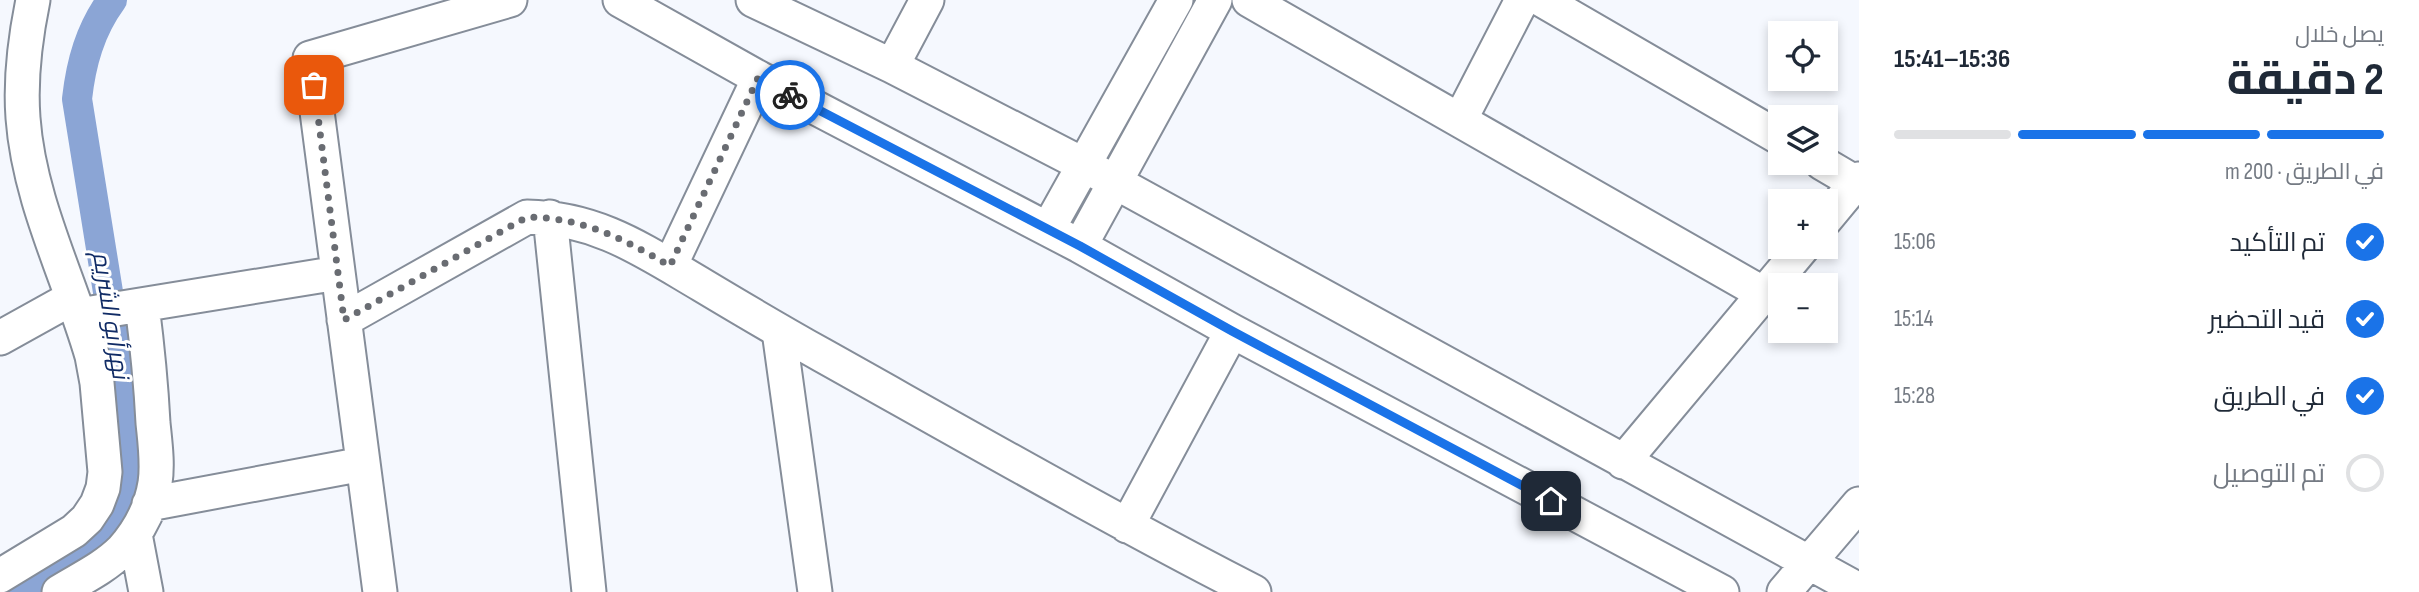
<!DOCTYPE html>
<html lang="ar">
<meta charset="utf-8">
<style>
body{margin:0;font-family:"Sofia Sans Condensed",Cairo,sans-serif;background:#f2f2f3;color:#1f2937;direction:rtl;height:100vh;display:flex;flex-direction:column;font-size:26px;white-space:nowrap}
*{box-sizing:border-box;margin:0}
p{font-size:23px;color:#747a83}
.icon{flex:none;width:38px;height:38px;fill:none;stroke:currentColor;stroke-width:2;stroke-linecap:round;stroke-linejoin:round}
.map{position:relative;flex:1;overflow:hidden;direction:ltr}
.sheet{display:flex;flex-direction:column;background:#fff;width:560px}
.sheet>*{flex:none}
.tools{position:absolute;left:1768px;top:21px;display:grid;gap:14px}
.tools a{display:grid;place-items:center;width:70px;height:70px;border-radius:0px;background:#fff;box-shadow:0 4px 10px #0003;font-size:35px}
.pin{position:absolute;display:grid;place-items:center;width:60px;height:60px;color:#fff;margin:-30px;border-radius:14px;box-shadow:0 4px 10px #0006}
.courier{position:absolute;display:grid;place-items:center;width:70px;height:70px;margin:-35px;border:5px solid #1a73e8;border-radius:50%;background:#fff;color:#222;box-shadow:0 2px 9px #0007}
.summary em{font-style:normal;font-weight:700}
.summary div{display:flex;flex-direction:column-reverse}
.summary{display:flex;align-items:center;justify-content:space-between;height:119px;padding:0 35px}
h1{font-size:46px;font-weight:700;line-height:52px}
.bar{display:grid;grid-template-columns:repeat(4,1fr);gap:10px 7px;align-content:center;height:84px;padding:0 35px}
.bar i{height:9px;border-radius:5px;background:#e0e1e3}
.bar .current{background:#1a73e8}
.bar p{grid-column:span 4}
ol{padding:0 35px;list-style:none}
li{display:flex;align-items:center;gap:21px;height:77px}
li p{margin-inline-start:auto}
li .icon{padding:7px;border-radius:50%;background:#1a73e8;color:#fff;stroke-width:4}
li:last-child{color:#747a83}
li i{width:38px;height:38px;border:4px solid #e0e1e3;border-radius:50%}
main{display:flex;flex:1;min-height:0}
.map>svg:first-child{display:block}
</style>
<main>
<section class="sheet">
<div class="summary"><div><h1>2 دقيقة</h1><p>يصل خلال</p></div><em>15:36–15:41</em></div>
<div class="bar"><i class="current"></i><i class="current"></i><i class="current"></i><i></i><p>في الطريق · 200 m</p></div>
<ol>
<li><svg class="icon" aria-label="check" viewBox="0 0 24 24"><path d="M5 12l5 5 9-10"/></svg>تم التأكيد<p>15:06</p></li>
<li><svg class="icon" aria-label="check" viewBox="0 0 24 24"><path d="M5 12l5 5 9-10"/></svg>قيد التحضير<p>15:14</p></li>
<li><svg class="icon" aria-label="check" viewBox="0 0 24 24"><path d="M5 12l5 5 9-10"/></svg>في الطريق<p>15:28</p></li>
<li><i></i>تم التوصيل</li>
</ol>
</section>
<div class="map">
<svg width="1859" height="592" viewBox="0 0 1859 592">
<rect width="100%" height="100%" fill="#f5f8fe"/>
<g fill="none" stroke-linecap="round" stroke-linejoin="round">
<path stroke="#8ba5d5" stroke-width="30" d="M24 592 96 544 115 520 128 483 126 404 77 99C81 63 90 30 112 0"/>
<g stroke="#858d99" stroke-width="37">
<path id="minor" d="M620 0 759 78 1080 246 1232 331 1722 592
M753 0 892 66 1084 165 1859 590
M1249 0 1764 294
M1542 0 1780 138
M892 66 927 0
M1460 120 1522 0
M1822 163 1856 183
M550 217 589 592
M1825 220 1859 179
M1048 229 1176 0
M1080 246 1215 0
M670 266 759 78
M79 315 338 273
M344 320 527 217C598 218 644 251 702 285 742 309 781 332 822 355 965 435 1108 517 1254 592
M779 331 815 592
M0 338 72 298
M1623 462 1803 247
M149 504 363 464
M1127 526 1232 331
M135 534 146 592
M0 576 74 531 87 519 97 504 103 488 105 472 97 383 92 356C69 277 29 201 23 118 20 78 25 39 33 0
M59 592C80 579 104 568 122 550 139 531 151 508 155 483 158 464 155 443 153 423 151 384 147 344 142 305
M380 592 310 58 510 0
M1784 592 1859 504"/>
</g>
<use href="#minor" stroke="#fff" stroke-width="33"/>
</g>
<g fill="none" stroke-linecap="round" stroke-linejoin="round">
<path stroke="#696c72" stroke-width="7" stroke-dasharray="0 12.6" d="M314 85 344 320 527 217C584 218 622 238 670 266L758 78 790 95"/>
<path stroke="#1a73e8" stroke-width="9" d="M790 95 1080 246 1232 331 1551 501"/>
</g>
<g text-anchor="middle" stroke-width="6" stroke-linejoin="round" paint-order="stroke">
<g font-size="24" font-style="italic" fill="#102b65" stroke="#fff">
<text transform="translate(111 315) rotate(81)" y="8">نهر أبو الشريم</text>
</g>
</g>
</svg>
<div class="tools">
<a><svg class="icon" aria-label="locate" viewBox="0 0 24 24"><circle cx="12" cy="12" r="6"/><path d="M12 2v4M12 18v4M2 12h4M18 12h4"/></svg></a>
<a><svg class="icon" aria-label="layers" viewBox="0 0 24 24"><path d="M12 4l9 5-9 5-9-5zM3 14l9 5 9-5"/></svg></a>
<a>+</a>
<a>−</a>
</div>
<div class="pin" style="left:314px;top:85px;background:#ea580c"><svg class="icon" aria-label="bag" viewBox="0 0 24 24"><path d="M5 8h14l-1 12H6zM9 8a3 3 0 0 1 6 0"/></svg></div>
<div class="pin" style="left:1551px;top:501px;background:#1f2937"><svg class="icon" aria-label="home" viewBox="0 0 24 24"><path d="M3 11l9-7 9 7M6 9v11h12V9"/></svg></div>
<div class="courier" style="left:790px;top:95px"><svg class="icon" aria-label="bike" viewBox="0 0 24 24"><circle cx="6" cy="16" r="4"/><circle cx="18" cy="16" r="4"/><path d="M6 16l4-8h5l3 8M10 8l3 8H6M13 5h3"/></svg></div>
</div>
</main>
